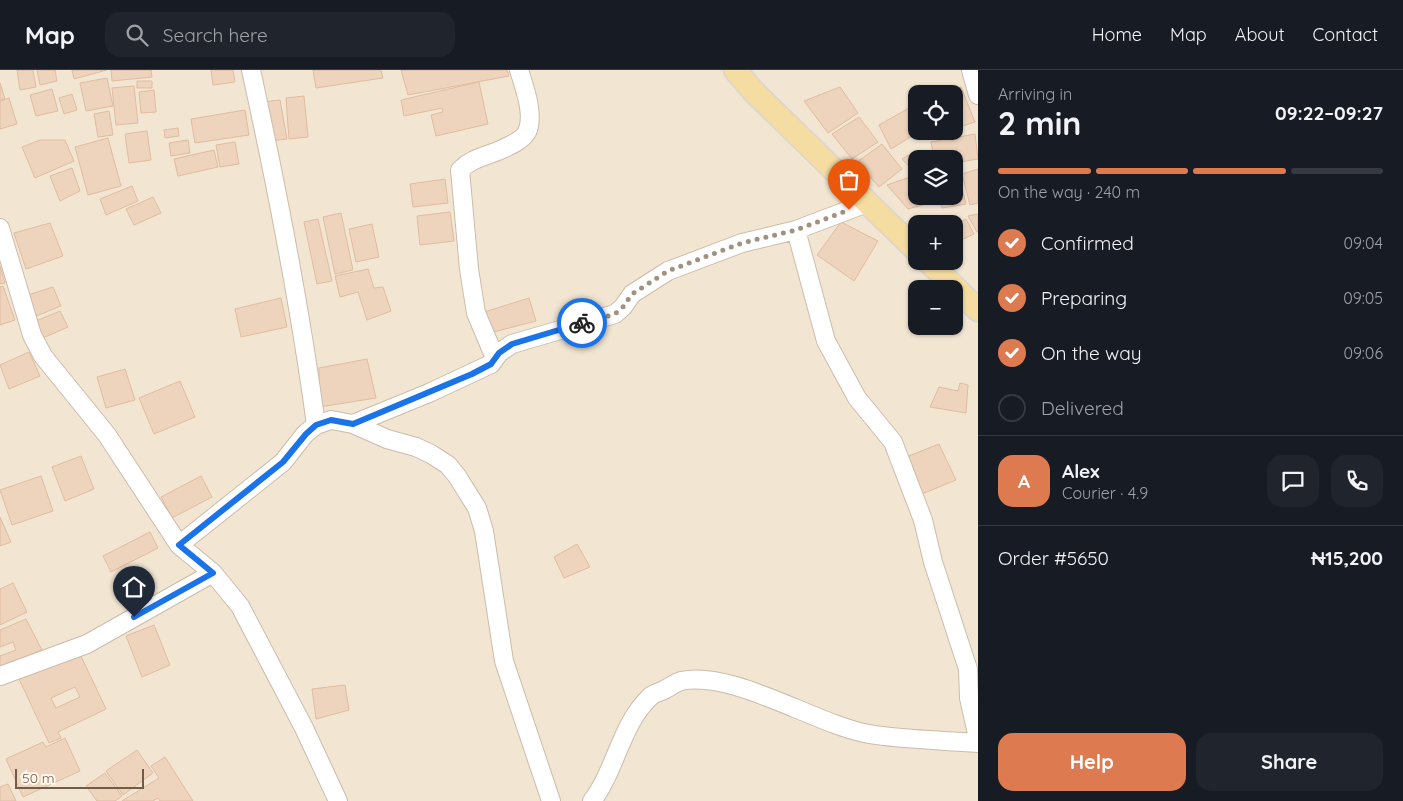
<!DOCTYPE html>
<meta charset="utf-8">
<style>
body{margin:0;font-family:Quicksand,sans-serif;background:#20242c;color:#f1f3f6;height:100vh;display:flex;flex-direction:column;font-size:19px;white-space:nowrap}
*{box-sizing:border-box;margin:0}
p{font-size:16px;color:#9ea1a6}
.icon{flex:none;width:28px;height:28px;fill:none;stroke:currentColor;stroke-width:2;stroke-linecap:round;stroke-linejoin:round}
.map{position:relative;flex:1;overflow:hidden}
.panel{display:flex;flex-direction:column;background:#171b24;width:425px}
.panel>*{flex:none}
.tools{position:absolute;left:908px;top:15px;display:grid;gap:10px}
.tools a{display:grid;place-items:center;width:55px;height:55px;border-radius:10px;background:#171b24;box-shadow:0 1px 4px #0004;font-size:25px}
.scale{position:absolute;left:15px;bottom:12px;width:129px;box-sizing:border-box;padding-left:5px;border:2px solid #715c4b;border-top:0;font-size:14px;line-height:18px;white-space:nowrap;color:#715c4b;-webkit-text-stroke:4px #fef7ea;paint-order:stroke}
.pin{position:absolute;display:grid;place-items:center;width:42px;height:42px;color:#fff;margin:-51px -21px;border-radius:50% 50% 50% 0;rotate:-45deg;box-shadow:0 0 5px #0007}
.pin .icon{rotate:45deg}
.courier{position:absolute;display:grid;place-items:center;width:50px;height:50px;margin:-25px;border:4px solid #1a73e8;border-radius:50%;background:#fff;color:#222;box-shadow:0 1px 6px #0007}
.head em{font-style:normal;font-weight:700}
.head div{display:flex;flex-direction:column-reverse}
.head{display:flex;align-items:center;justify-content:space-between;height:85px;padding:0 20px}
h1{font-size:32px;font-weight:700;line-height:38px}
.bar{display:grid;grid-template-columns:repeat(4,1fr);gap:8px 5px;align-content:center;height:60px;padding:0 20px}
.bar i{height:6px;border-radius:4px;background:#363941}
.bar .active{background:#dd7a50}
.bar p{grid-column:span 4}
.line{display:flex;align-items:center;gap:12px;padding:0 20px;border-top:1px solid #363941}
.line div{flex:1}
.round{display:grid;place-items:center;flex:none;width:52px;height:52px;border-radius:15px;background:#20242c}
ol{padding:0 20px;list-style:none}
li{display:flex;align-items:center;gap:15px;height:55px}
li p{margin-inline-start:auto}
li .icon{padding:5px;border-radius:50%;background:#dd7a50;color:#fff;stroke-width:4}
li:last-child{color:#9ea1a6}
li i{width:28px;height:28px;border:2px solid #363941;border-radius:50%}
.button{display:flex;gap:10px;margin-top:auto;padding:10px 20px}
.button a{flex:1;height:58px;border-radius:15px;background:#dd7a50;color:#fff;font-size:20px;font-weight:700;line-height:58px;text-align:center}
.button a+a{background:#20242c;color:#f1f3f6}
header{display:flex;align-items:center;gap:30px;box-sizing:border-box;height:70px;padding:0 25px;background:#171b24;border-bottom:1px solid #363941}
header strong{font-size:24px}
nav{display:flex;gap:28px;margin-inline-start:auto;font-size:18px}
.search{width:350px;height:45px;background:#20242c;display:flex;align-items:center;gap:12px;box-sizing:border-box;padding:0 18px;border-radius:15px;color:#9ea1a6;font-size:19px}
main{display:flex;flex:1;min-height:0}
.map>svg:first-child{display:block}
</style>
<header>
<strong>Map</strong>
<div class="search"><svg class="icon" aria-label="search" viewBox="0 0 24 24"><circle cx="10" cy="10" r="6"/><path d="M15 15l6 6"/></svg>Search here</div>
<nav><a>Home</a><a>Map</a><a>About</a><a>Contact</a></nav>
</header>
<main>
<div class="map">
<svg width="978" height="731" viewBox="0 0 978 731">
<rect width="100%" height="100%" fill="#fbf4e4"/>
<path fill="#f2e6d3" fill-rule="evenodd" d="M0 0H978V731H0ZM916 24H954V61H916ZM916 89H954V126H916ZM916 154H954V191H916ZM916 219H954V256H916Z"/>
<path fill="#eed4bd" stroke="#e0bc9f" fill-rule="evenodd" d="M17 0H33L36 17 20 20Z
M37 0H55L57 11 40 15Z
M72 0H107L74 9Z
M111 0H151L152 7 112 11Z
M211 0H233L235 12 213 15Z
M313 0H381L383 8 316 18Z
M401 0H507L509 6 408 25Z
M107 8 113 36 86 41 80 13Z
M137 11H152V18H137Z
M479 12 488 54 436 66 431 45 443 42 442 38 404 46 401 30Z
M0 13 5 29 0 30Z
M134 16 138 53 116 55 112 18Z
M840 17 858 43 828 63 804 31Z
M961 17 975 52 956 58 954 24H939Z
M52 19 58 41 36 46 30 25Z
M154 20 156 42 141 43 139 22Z
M72 24 77 40 64 44 59 28Z
M304 26 308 67 289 69 286 28Z
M9 28 17 54 0 59V31Z
M280 30 287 69 270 71 263 32Z
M909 38 916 52V61H920L891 79 879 55Z
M245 40 249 65 195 73 191 49Z
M109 41 113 65 98 67 94 44Z
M859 47 878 72 852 89 832 64Z
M178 58 179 66 165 68 164 60Z
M147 61 151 90 129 93 125 64Z
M975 64 978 89 954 93V89H934L931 72Z
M108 68 121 116 88 125 75 77Z
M40 70H65L74 91 35 108 22 77Z
M188 70 190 83 171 86 169 73Z
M235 72 239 94 220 97 216 75Z
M882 74 902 99 879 117 857 92Z
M214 80 218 97 178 106 174 89Z
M913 82 917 89 916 100 913 101 902 89Z
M72 98 80 121 60 131 50 106Z
M978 99V133L970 135 962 104Z
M958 101 966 134 942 138 939 126H954V102Z
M916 105V126H936L937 131 908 139 887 115Z
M445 109 448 133 413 137 410 114Z
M132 116 138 131 106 145 100 129Z
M153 127 161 143 134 155 126 139Z
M450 142 454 171 420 175 417 146Z
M341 143 353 200 335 204 323 147Z
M978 144V162H977L968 146Z
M318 149 332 211 317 214 304 152Z
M966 149 974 164 957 172 954 167V155Z
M841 152 878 171 854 211 817 185Z
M50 153 63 186 26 199 14 163Z
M372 154 379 187 356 192 349 159Z
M0 196 5 213 0 214Z
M368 199 374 218 383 217 391 241 367 250 358 222 340 227 335 206Z
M3 216 15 250 0 255V217Z
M53 217 61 236 34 247 28 225Z
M281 228 287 257 241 267 235 239Z
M529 228 536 251 490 263 481 243Z
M60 241 68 257 43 268 36 251Z
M29 282 40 306 9 319 0 295Z
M367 289 376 328 319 337V298Z
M125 299 135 330 106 338 97 307Z
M180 311 195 347 154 364 139 328Z
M960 313 968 315 966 343 930 337 939 317 958 321Z
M939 374 956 410 917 426 904 388Z
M81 386 94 419 65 431 52 397Z
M41 406 53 441 12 455 0 420Z
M201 406 212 427 172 448 161 427Z
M0 447 11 472 0 476Z
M150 462 158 478 111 502 103 486Z
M577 474 590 497 564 508 554 487Z
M13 513 27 542 0 555V519Z
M26 549 42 580 0 597V586L16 580 13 572 0 577V560Z
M154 555 170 595 142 607 126 566Z
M79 582 106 639 58 662 61 668 49 673 19 609ZM75 617 80 627 56 638 51 628Z
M345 615 349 640 316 649 312 619Z
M65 668 80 701 23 727 6 689 43 672 46 677Z
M137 680 153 703 123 725 106 701Z
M165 687 193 731H160L158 728 153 731H122L159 708 151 696Z
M105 703 122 726 115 731H97L86 716Z
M8 714 16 731H0V717Z"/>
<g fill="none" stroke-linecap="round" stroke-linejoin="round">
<g stroke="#cbbcab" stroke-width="20">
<path id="minor" d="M251 0C277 118 300 236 316 355
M971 0 978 25
M0 158 32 265 43 286 107 365 179 475 213 503 240 536 304 658 338 731
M796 160 826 271 857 328 893 372 923 450 933 492 968 599 969 628 978 668
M495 288 476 243 469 199 460 100C471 89 483 87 498 81 507 77 522 71 527 62 535 45 524 16 519 0
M353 354 387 369 416 377 431 384 448 395 457 406 477 438 484 461 504 591 551 731
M179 475 283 392 305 364 316 355 331 350 353 354 429 323 491 294 499 283 512 274 615 244 623 237 632 224 668 201 742 173 796 160 867 133
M0 606 87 574 213 503
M592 731C616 700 621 653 651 626 655 623 660 622 664 620 670 617 675 613 681 611 734 600 814 654 869 664 904 670 942 670 978 673"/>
</g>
<g stroke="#dad5d0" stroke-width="25">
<path id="major" d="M735 0 754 22 916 180
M928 191 978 240"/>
</g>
<use href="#minor" stroke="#fff" stroke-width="18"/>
<use href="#major" stroke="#f5dca0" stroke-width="22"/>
</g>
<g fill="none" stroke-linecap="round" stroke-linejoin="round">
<path stroke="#a19181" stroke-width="5" stroke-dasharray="0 9" d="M582 253 615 244 623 237 632 224 668 201 742 173 796 160 849 140"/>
<path stroke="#1a73e8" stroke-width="6" d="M134 547 213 503 179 475 283 392 306 364 316 355 331 350 353 354 472 304 491 294 499 283 512 274 582 253"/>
</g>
</svg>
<div class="tools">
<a><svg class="icon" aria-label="locate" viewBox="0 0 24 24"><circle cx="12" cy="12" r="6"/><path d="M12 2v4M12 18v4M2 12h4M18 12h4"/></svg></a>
<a><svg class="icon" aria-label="layers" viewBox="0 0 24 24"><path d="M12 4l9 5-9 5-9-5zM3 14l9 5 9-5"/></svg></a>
<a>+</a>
<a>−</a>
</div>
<div class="scale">50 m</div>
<div class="pin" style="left:849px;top:140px;background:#ea580c"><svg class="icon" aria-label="bag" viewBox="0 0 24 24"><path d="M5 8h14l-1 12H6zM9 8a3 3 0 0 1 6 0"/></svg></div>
<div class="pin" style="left:134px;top:547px;background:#1f2937"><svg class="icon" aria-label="home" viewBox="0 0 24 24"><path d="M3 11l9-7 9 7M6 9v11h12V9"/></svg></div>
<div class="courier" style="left:582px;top:253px"><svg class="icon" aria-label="bike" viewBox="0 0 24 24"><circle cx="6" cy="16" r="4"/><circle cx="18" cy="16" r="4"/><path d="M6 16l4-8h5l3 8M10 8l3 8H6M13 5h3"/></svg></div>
</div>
<section class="panel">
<div class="head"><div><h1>2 min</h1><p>Arriving in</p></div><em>09:22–09:27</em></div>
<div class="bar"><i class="active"></i><i class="active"></i><i class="active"></i><i></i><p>On the way · 240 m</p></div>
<ol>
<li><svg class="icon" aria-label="check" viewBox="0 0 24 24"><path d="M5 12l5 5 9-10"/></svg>Confirmed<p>09:04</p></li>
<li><svg class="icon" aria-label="check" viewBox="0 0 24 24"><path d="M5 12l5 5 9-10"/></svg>Preparing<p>09:05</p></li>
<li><svg class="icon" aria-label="check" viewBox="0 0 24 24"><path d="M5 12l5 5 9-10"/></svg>On the way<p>09:06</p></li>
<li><i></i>Delivered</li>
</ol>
<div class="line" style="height:90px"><b class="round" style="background:#dd7a50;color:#fff">A</b><div><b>Alex</b><p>Courier · 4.9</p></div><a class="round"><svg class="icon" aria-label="chat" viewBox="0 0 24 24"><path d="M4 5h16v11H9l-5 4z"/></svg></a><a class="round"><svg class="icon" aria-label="phone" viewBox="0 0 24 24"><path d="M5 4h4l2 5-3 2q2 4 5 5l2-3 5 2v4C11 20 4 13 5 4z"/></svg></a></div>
<div class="line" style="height:65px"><div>Order #5650</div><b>₦15,200</b></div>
<div class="button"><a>Help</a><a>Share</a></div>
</section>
</main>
